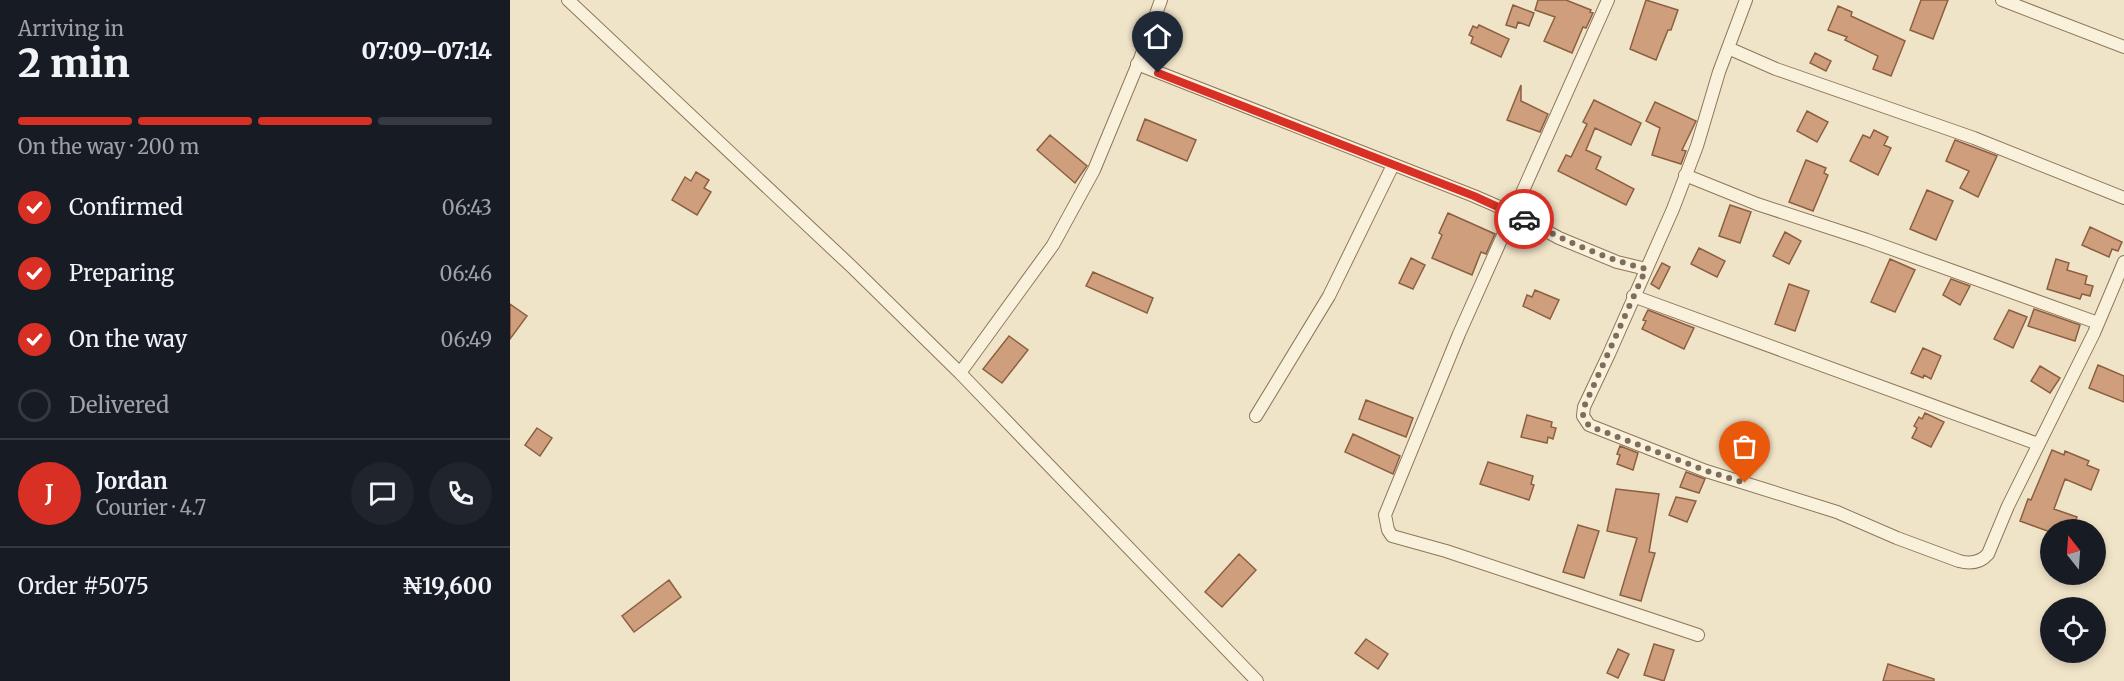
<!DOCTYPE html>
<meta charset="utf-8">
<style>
body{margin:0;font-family:Merriweather,serif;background:#20242c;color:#f1f3f6;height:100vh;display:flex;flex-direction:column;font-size:22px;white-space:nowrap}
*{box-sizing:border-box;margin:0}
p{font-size:20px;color:#9ea1a6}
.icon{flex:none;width:33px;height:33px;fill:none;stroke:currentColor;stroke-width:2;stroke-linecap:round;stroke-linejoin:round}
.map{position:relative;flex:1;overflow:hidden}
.drawer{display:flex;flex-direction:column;background:#171b24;width:510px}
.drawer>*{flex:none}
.needle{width:39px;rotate:343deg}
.fabs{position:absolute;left:1530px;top:519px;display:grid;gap:12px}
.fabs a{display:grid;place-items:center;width:66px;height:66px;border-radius:50%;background:#171b24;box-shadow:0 3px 9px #0003;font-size:30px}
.pin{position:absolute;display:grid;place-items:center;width:51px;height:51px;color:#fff;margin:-62px -26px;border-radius:50% 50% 50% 0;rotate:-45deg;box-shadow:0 0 6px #0007}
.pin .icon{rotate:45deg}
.courier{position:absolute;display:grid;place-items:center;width:60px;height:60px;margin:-30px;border:4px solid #d93025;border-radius:50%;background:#fff;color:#222;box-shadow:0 2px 8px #0007}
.headline em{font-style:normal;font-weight:800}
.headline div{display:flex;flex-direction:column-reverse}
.headline{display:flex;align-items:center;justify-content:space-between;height:102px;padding:0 18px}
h1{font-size:39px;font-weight:800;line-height:45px}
.bar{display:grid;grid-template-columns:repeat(4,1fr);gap:9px 6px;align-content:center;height:72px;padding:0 18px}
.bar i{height:8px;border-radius:4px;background:#363941}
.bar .active{background:#d93025}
.bar p{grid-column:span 4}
.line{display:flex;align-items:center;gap:15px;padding:0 18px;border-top:2px solid #363941}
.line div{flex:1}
.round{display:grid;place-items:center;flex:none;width:63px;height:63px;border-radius:32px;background:#20242c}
ol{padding:0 18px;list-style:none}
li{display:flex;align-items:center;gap:18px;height:66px}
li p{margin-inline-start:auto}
li .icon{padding:6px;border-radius:50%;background:#d93025;color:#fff;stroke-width:4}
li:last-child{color:#9ea1a6}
li i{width:33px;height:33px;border:3px solid #363941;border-radius:50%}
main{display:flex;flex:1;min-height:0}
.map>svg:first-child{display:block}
</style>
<main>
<section class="drawer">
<div class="headline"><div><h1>2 min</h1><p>Arriving in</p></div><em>07:09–07:14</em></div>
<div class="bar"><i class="active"></i><i class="active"></i><i class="active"></i><i></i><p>On the way · 200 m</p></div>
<ol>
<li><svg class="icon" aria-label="check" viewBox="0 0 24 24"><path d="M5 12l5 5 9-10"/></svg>Confirmed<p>06:43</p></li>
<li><svg class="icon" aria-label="check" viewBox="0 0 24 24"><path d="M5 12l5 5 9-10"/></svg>Preparing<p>06:46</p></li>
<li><svg class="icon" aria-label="check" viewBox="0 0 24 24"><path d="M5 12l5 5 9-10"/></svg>On the way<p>06:49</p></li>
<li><i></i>Delivered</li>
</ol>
<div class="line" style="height:108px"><b class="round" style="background:#d93025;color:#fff">J</b><div><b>Jordan</b><p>Courier · 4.7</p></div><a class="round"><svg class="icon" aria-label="chat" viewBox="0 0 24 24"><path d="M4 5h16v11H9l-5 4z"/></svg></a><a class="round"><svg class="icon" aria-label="phone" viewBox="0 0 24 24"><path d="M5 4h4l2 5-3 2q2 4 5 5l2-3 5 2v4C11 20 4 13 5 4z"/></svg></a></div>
<div class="line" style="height:78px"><div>Order #5075</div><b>₦19,600</b></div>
</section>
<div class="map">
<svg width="1614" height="681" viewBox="0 0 1614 681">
<rect width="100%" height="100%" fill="#f0e4c8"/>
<path fill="#cf9f7d" stroke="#8d5f41" stroke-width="1.5" d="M1028 0H1056L1081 10 1080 12 1083 13 1076 28 1073 27 1062 53 1034 41 1045 17 1025 10Z
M1136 0 1168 10 1161 30H1158L1146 60 1120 49Z
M1411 0H1438L1423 39 1400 30Z
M1003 5 1024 13 1019 26 1008 22 1006 28 996 25Z
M1328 6 1342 12 1341 16 1395 41 1381 76 1363 69 1368 56 1335 40 1337 37 1318 30Z
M969 25 999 39 991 57 961 43 963 37 959 35 963 26 967 28Z
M1305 53 1321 61 1316 71 1300 63Z
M1011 85V101L1038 114 1030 132 997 120Z
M1084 100 1131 123 1121 145 1085 128 1076 150 1091 157 1086 169 1124 189 1116 205 1048 171 1056 155 1061 157 1077 124 1073 122Z
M1145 102 1186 121 1172 150 1176 151 1171 164 1142 155 1150 128 1136 121Z
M1297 111 1318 122 1307 142 1287 131Z
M635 119 686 140 677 161 627 140Z
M1364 130 1378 137 1374 145 1381 148 1368 175 1340 161 1353 135 1360 138Z
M540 135 577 166 565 183 527 150Z
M1445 140 1487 156 1468 197 1450 188 1459 171 1436 161Z
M1296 160 1316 168 1314 173 1318 175 1303 211 1279 202Z
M186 172 199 180 194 188 201 192 187 215 162 200 175 177 181 181Z
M1417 190 1443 201 1426 240 1400 229Z
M1220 205 1241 212 1230 243 1209 236Z
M938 213 985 234 976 254 971 252 962 275 922 258 932 235 929 233Z
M1580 227 1612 242 1608 251 1602 249 1599 257 1572 245Z
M1275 232 1291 241 1279 264 1263 256Z
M1189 248 1215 261 1207 277 1181 264Z
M901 258 915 265 903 289 889 283Z
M1380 259 1405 270 1385 312 1361 302Z
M1546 259 1559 263 1557 270 1577 276 1575 284 1583 286 1580 296 1572 294 1570 299 1537 289Z
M1152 263 1160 267 1149 289 1141 284Z
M583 272 643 298 637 313 576 286Z
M1441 279 1460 286 1450 305 1433 295Z
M1279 284 1299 291 1285 331 1265 324Z
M1025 290 1049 300 1040 319 1013 306 1017 295 1022 297Z
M0 304 17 316 0 339Z
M1524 309 1570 325 1565 341 1518 326Z
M1138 310 1184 328 1174 349 1132 329 1136 321 1133 320Z
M1499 310 1517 317 1503 348 1484 339Z
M499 336 518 350 492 383 473 369Z
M1413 348 1431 356 1421 379 1414 375 1413 378 1401 373Z
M1588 365 1614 376V402L1579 388Z
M1530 366 1550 378 1540 393 1521 381Z
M856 400 903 418 896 437 849 419Z
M1415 413 1434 422 1421 447 1402 438 1407 428 1404 426 1409 417 1412 419Z
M1017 415 1042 422 1041 427 1046 428 1043 439 1038 437 1037 443 1011 437Z
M27 428 42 438 30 456 15 445Z
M843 434 890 456 883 474 835 452Z
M1110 446 1128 453 1123 470 1107 464 1110 455 1107 454Z
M1542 450 1554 455 1555 451 1579 461 1577 465 1589 470 1581 490 1555 479 1544 509 1567 517 1562 530H1540V532L1510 521 1518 499 1521 500Z
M978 462 1023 476 1021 484 1024 485 1019 500 970 484Z
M1176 472 1195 479 1189 493 1170 487Z
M1106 489 1149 494 1139 552 1145 553 1131 601 1110 595 1127 538 1097 531Z
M1166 497 1186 501 1177 522 1159 515Z
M1068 525 1089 531 1074 578 1053 572Z
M729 554 746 570 712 607 695 592Z
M159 580 171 597 124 632 112 616Z
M856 639 878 654 868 669 845 653Z
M1144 644 1164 650 1154 681 1134 675Z
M1108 649 1119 654 1108 678 1097 673Z
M1378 664 1424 679V681H1373Z"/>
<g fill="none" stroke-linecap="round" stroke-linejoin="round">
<g stroke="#8d765c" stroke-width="14">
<path id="minor" d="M58 0 343 268 450 373 747 681
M1098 0 949 334 875 515 878 530 882 536 936 551 1188 635
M1236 0 1209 72 1187 146 1163 209 1099 354 1074 407 1073 416 1079 425 1196 471 1327 512 1387 538 1449 561C1460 564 1470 563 1478 554L1498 506 1584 333 1614 262
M1492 0 1614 47
M1218 48 1266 69 1464 138 1614 198
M627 64 964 196 1003 213 1049 238 1107 262 1136 269
M1175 175 1247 204 1357 240 1588 323
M1123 296 1528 444
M450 373 543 245 584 170 630 59 651 0
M746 416 819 296 883 165"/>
</g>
<use href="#minor" stroke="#faf1dc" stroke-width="12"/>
</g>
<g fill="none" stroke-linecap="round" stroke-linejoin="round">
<path stroke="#7c6e5b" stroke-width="6" stroke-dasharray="0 10.8" d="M1014 219C1053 240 1093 258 1136 269L1074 407 1073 416 1079 426 1197 471 1235 483"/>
<path stroke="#d93025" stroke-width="8" d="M648 73 964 196 1014 219"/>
</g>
</svg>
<div class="fabs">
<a><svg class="needle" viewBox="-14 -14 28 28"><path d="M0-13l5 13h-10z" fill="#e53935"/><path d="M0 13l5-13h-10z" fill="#9ea1a6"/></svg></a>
<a><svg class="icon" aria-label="locate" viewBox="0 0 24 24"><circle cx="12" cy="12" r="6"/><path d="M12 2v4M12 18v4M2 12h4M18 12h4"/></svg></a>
</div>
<div class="pin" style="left:1235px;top:483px;background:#ea580c"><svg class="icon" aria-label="bag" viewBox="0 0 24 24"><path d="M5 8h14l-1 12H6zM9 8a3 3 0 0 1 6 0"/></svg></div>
<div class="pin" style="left:648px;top:73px;background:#1f2937"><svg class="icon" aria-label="home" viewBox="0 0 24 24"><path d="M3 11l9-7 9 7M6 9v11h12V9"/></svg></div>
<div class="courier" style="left:1014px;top:219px"><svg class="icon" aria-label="car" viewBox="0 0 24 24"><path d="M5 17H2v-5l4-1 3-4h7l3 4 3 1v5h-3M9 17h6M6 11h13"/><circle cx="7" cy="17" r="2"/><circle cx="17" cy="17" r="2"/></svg></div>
</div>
</main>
